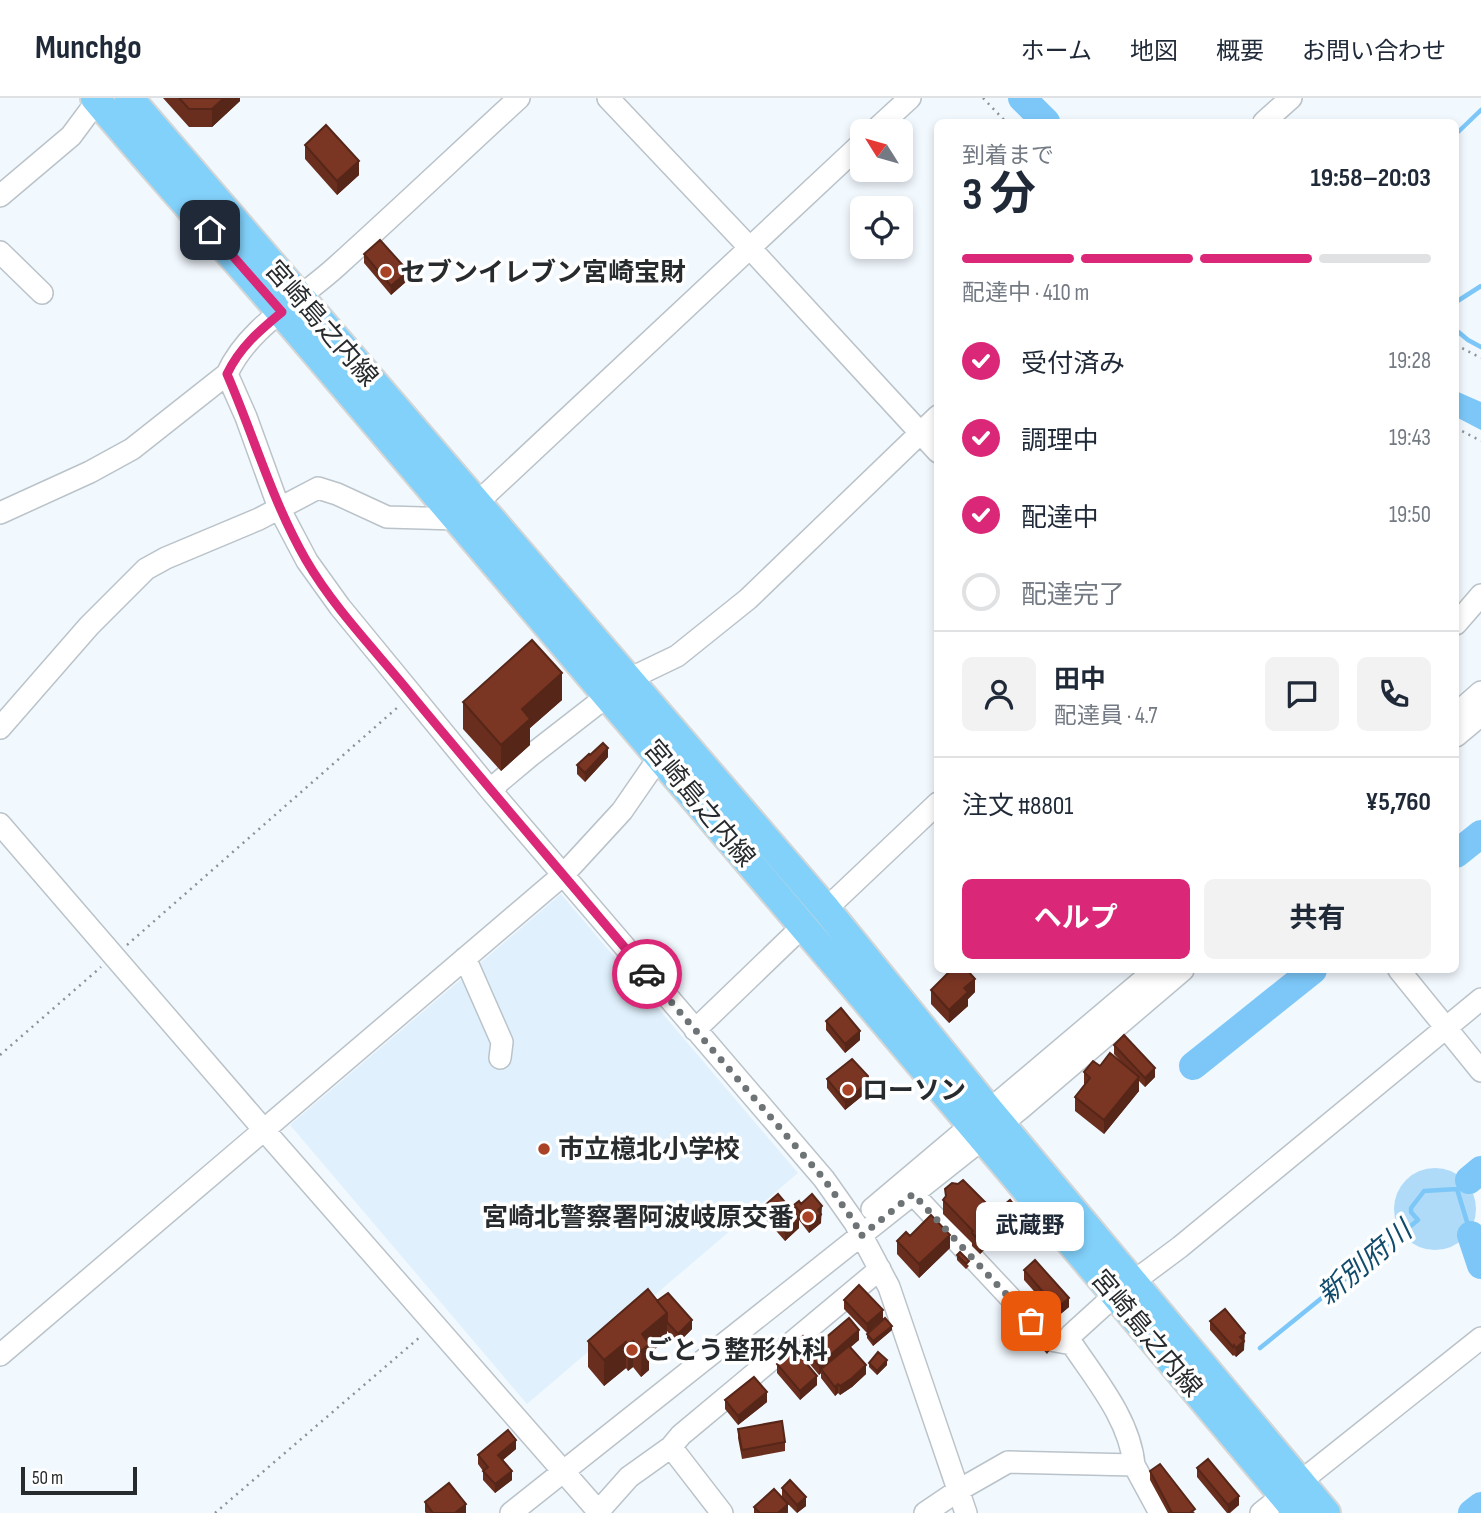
<!DOCTYPE html>
<html lang="ja">
<meta charset="utf-8">
<style>
body{margin:0;font-family:"Sofia Sans Condensed","Noto Sans JP",sans-serif;background:#f2f2f3;color:#1f2937;height:100vh;display:flex;flex-direction:column;font-size:26px;white-space:nowrap}
*{box-sizing:border-box;margin:0}
p{font-size:23px;color:#747a83}
.icon{flex:none;width:38px;height:38px;fill:none;stroke:currentColor;stroke-width:2;stroke-linecap:round;stroke-linejoin:round}
.map{position:relative;flex:1;overflow:hidden}
.details{position:absolute;left:934px;top:21px;width:525px;height:854px;display:flex;flex-direction:column;background:#fff;border-radius:10px;box-shadow:0 4px 10px #0003}
.details>*{flex:none}
.needle{width:46px;rotate:307deg}
.fabs{position:absolute;left:850px;top:21px;display:grid;gap:14px}
.fabs a{display:grid;place-items:center;width:63px;height:63px;border-radius:10px;background:#fff;box-shadow:0 4px 10px #0003;font-size:35px}
.scale{position:absolute;left:21px;bottom:18px;width:116px;box-sizing:border-box;padding-left:7px;border:4px solid #272b2d;border-top:0;font-size:19px;line-height:24px;white-space:nowrap;color:#272b2d;-webkit-text-stroke:5px #fff;paint-order:stroke}
.pin{position:absolute;display:grid;place-items:center;width:60px;height:60px;color:#fff;margin:-30px;border-radius:14px;box-shadow:0 4px 10px #0006}
.courier{position:absolute;display:grid;place-items:center;width:70px;height:70px;margin:-35px;border:5px solid #db2777;border-radius:50%;background:#fff;color:#222;box-shadow:0 2px 9px #0007}
.bubble{position:absolute;height:49px;border-radius:10px;background:#fff;box-shadow:0 4px 10px #0003;font-size:23px;font-weight:700;line-height:49px;text-align:center}
.overview em{font-style:normal;font-weight:700}
.overview div{display:flex;flex-direction:column-reverse}
.overview{display:flex;align-items:center;justify-content:space-between;height:119px;padding:0 28px}
h1{font-size:46px;font-weight:700;line-height:52px}
.bar{display:grid;grid-template-columns:repeat(4,1fr);gap:10px 7px;align-content:center;height:84px;padding:0 28px}
.bar i{height:9px;border-radius:5px;background:#e0e1e3}
.bar .active{background:#db2777}
.bar p{grid-column:span 4}
.line{display:flex;align-items:center;gap:18px;padding:0 28px;border-top:2px solid #e0e1e3}
.line div{flex:1}
.round{display:grid;place-items:center;flex:none;width:74px;height:74px;border-radius:10px;background:#f2f2f3}
ol{padding:0 28px;list-style:none}
li{display:flex;align-items:center;gap:21px;height:77px}
li p{margin-inline-start:auto}
li .icon{padding:7px;border-radius:50%;background:#db2777;color:#fff;stroke-width:4}
li:last-child{color:#747a83}
li i{width:38px;height:38px;border:4px solid #e0e1e3;border-radius:50%}
.action{display:flex;gap:14px;margin-top:auto;padding:14px 28px}
.action a{flex:1;height:80px;border-radius:10px;background:#db2777;color:#fff;font-size:28px;font-weight:700;line-height:80px;text-align:center}
.action a+a{background:#f2f2f3;color:#1f2937}
header{display:flex;align-items:center;gap:42px;box-sizing:border-box;height:98px;padding:0 35px;background:#fff;border-bottom:2px solid #e0e1e3}
header strong{font-size:33px}
nav{display:flex;gap:38px;margin-inline-start:auto;font-size:24px}
.map>svg:first-child{display:block}
</style>
<header>
<strong>Munchgo</strong>
<nav><a>ホーム</a><a>地図</a><a>概要</a><a>お問い合わせ</a></nav>
</header>
<div class="map">
<svg width="1481" height="1415" viewBox="0 0 1481 1415">
<rect width="100%" height="100%" fill="#f1f8fe"/>
<path fill="#e0f1fd" d="M561 796 798 1075 527 1306 290 1027Z"/>
<path fill="#b0dbf8" d="M1394 1111a41 41 0 1 1 82 0a41 41 0 1 1-82 0Z"/>
<path fill="#7cc7f8" d="M1456 293 1481 304V332L1456 319Z"/>
<g fill="none" stroke-linecap="round" stroke-linejoin="round">
<path stroke="#7cc7f8" stroke-width="4.5" d="M1456 36 1481 12
M1456 204 1481 188
M1456 232 1468 242 1481 249
M1469 1082 1457 1091 1471 1137
M1260 1250 1418 1122 1411 1114V1110L1424 1093 1457 1091"/>
<path stroke="#7cc7f8" stroke-width="28" d="M1022 0 1046 24
M1456 756 1481 736
M1193 968 1313 872
M1469 1082 1481 1072
M1471 1137 1481 1167
M1472 1415 1481 1408"/>
<g stroke="#bac3c9" stroke-width="24">
<path id="minor" d="M519 0C458 56 398 113 337 168 300 202 248 229 227 276L246 319 279 410 307 463 340 509 492 694 824 1081 855 1125 889 1189 966 1415
M608 0 750 150 938 354
M1264 24 1291 0
M874 33 910 0
M0 98 71 38 97 3
M0 154 42 195
M477 405 863 44
M0 415 90 374 132 351 227 276
M1456 526 1481 497
M1456 616 1481 594
M0 630 89 528 146 471 166 460 259 421 318 390 337 396 387 419 457 421
M1456 638 1481 617
M492 694 499 684 530 658 629 581 677 558 748 501 938 318
M0 726 264 1032 598 1413
M826 811 938 705
M465 860 502 944 500 960
M1399 872 1481 973
M695 932 803 828
M913 1096 1050 1242 1072 1246
M872 1111 1155 872
M1133 1184 1180 1149 1481 901
M1115 1197 1071 1237 1072 1246C1096 1282 1130 1322 1134 1367
M0 1257 564 776 622 713 660 658
M671 1349 722 1415
M511 1415 1020 1011 1183 872
M597 1415 629 1379 671 1349 681 1337 880 1171
M925 1415 959 1392 1008 1364 1134 1367 1160 1415
M1261 1415 1481 1240"/>
</g>
<g stroke="#d4d5d5" stroke-width="32">
<path id="major" d="M95 0C165 84 239 164 309 247 639 636 971 1023 1298 1415
M129 0 826 811 989 1012 1326 1415"/>
</g>
<path stroke="#8e9397" stroke-width="2.5" stroke-dasharray="2 5" stroke-linecap="butt" d="M983 0 1006 24
M1456 247 1481 260
M1456 330 1481 343
M127 847 398 609
M0 957 101 869
M215 1415 420 1239"/>
<use href="#minor" stroke="#fff" stroke-width="21"/>
<use href="#major" stroke="#82d1fb" stroke-width="28"/>
</g>
<path fill="#6a2e1e" d="M163 0H240V3L212 29H189Z
M305 47 359 77 337 97 305 61Z
M364 156 408 182 391 197 364 165Z
M562 602 530 630V647L501 673 463 631V604Z
M590 657 608 659 585 684 577 676V667Z
M931 892 975 894 968 901V908L949 925 931 906Z
M826 923 860 942 845 955 826 932Z
M1114 947 1155 979 1145 989 1139 983V993L1104 1036 1075 1013V999L1084 988V974L1123 966 1114 956Z
M827 981 868 987 867 994 845 1012 827 990Z
M945 1091 993 1125 995 1141 980 1156 972 1148V1145L943 1116V1102L945 1100Z
M801 1106 822 1117 821 1118V1125L809 1135 799 1122V1130L785 1143 763 1118V1109L794 1115V1107Z
M998 1112 1031 1136 1020 1146 998 1121Z
M910 1138 950 1150 919 1180 897 1156V1143Z
M957 1157 969 1168 966 1171 957 1162Z
M1024 1172 1069 1209 1057 1219 1024 1182Z
M844 1202 883 1221 867 1235 844 1211Z
M657 1203 692 1231 678 1245 667 1233V1241L649 1256V1272L641 1279 633 1269 628 1273 626 1270 604 1288 588 1269V1243Z
M1210 1223 1245 1244 1244 1245V1252L1236 1259 1234 1257 1233 1258 1210 1232Z
M892 1232 873 1248 867 1240V1236Z
M859 1242 850 1249 866 1276 852 1289 840 1297 838 1295 835 1298 821 1280V1275L819 1277 798 1252V1243L815 1251H817V1247Z
M1040 1244 1050 1252 1047 1256 1040 1248Z
M869 1265 887 1267 877 1277 869 1269Z
M777 1266 817 1287 800 1302 777 1275Z
M725 1302 767 1304 738 1327 725 1311Z
M738 1331 785 1344V1353L742 1361 738 1340Z
M516 1351 503 1362 512 1382 495 1395 483 1382V1373L478 1366V1357Z
M1197 1370 1239 1407 1230 1415H1227L1197 1379Z
M1150 1373 1195 1415H1168L1150 1382Z
M782 1390 806 1408 797 1415 788 1406V1415H754V1409L782 1399Z
M425 1404 466 1415H426L425 1414Z"/>
<path fill="#562618" d="M224 0H240V3L212 29V11Z
M359 63V77L337 97V83Z
M408 173V182L391 197V188Z
M562 575V602L530 630V647L501 673V647L522 611Z
M608 650V659L585 684V675Z
M975 881V894L968 901V908L949 925V912L964 890Z
M860 933V942L845 955V946Z
M1155 970V979L1145 989V980Z
M868 978 867 994 845 1012V1003Z
M1139 979V993L1104 1036V1022Z
M822 1108 821 1125 809 1135V1125L818 1112Z
M993 1112V1125L986 1133V1119Z
M799 1121V1130L785 1143V1134Z
M1031 1127V1136L1020 1146V1137Z
M995 1128V1141L980 1156V1143Z
M950 1137V1150L919 1180V1166Z
M1069 1200V1209L1057 1219V1210Z
M883 1212V1221L867 1235V1226Z
M667 1215V1241L649 1256V1272L641 1279 642 1236Z
M692 1222V1231L678 1245V1236Z
M892 1228V1232L873 1248V1243Z
M859 1232V1242L828 1269V1259Z
M1245 1235 1244 1252 1236 1259V1250L1240 1239Z
M633 1243V1269L628 1273V1247Z
M626 1244V1270L604 1288V1262Z
M826 1261V1270L821 1271V1275L819 1277V1268Z
M887 1262V1267L877 1277V1273Z
M866 1267V1276L852 1289 840 1297V1288Z
M817 1278V1287L800 1302V1293Z
M838 1286V1295L835 1298V1289Z
M767 1294V1304L738 1327V1318Z
M516 1342V1351L498 1366V1357Z
M512 1373V1382L495 1395V1386Z
M1239 1398V1407L1228 1415V1407Z
M806 1399V1408L797 1415V1407Z
M466 1406V1415H455Z
M788 1406 787 1415H778Z"/>
<path fill="#7b3623" stroke="#562618" stroke-width="2" d="M179 0H224L212 11H189Z
M326 27 359 63 337 83 305 47Z
M380 142 408 173 391 188 364 156Z
M532 542 562 575 522 611 530 621 501 647 463 604Z
M603 645 608 650 585 675 577 667 589 656 590 657Z
M951 872H967L975 881 964 890 968 894 949 912 931 892Z
M841 910 860 933 845 946 826 923Z
M1124 937 1155 970 1145 980 1114 947Z
M1110 955 1139 979 1104 1022 1075 999 1090 980 1084 974 1093 963 1100 968Z
M852 961 868 978 867 985 845 1003 827 981Z
M963 1082 993 1112 986 1119 995 1128 980 1143 972 1135 973 1133 943 1102 946 1098 945 1091 952 1085 958 1086Z
M778 1096 799 1121 785 1134 763 1109Z
M812 1096 822 1108 818 1112 821 1116 809 1125 794 1107 799 1103 801 1106Z
M1010 1102 1031 1127 1020 1137 998 1112Z
M931 1117 950 1137 919 1166 897 1143 906 1134 910 1138Z
M960 1154 969 1163 966 1166 957 1157Z
M1035 1162 1069 1200 1057 1210 1024 1172Z
M859 1187 883 1212 867 1226 844 1202Z
M648 1191 667 1215 642 1236 649 1246 641 1253 633 1243 628 1247 626 1244 604 1262 588 1243Z
M668 1195 692 1222 678 1236 667 1224V1215L657 1203Z
M1225 1211 1245 1235 1240 1239 1244 1243 1236 1250 1234 1247 1233 1249 1210 1223Z
M849 1220 859 1232 828 1259 817 1247Z
M885 1220 892 1228 873 1243 867 1236Z
M803 1238 815 1251 816 1250 826 1261 819 1268 798 1243Z
M1043 1241 1050 1248 1047 1251 1040 1244Z
M849 1248 866 1267 852 1280 840 1288 838 1286 835 1289 821 1271Z
M794 1251 817 1278 800 1293 777 1266Z
M878 1254 887 1262 877 1273 869 1265Z
M754 1279 767 1294 738 1318 725 1302Z
M782 1323 785 1344 742 1352 738 1331Z
M508 1332 516 1342 498 1357 512 1373 495 1386 483 1373 488 1369 478 1357Z
M1208 1361 1239 1398 1228 1407 1197 1370Z
M1160 1366 1195 1411 1190 1415H1172L1150 1373Z
M790 1382 806 1399 797 1407 782 1390Z
M449 1385 466 1406 455 1415H433L425 1404Z
M774 1391 788 1406 778 1415H760L754 1409Z"/>
<g fill="none" stroke-linecap="round" stroke-linejoin="round">
<path stroke="#6e7376" stroke-width="7" stroke-dasharray="0 12.6" d="M647 876 824 1081 855 1125 861 1138 913 1096 1031 1223"/>
<path stroke="#db2777" stroke-width="9" d="M210 132 282 214C259 233 240 249 227 276 254 338 272 403 306 462 335 512 378 555 414 600 491 693 570 784 647 876"/>
</g>
<g fill="#aa4226" stroke="#fff" stroke-width="2.5">
<circle cx="386" cy="174" r="7"/>
<circle cx="848" cy="992" r="7"/>
<circle cx="544" cy="1051" r="7"/>
<circle cx="808" cy="1119" r="7"/>
<circle cx="632" cy="1252" r="7"/>
</g>
<g text-anchor="middle" stroke-width="7" stroke-linejoin="round" paint-order="stroke">
<g font-size="26" font-weight="bold" fill="#272b2d" stroke="#fff" text-anchor="start">
<text x="400" y="183">セブンイレブン宮崎宝財</text>
<text x="862" y="1001">ローソン</text>
<text x="558" y="1060">市立檍北小学校</text>
<text x="794" y="1128" text-anchor="end">宮崎北警察署阿波岐原交番</text>
<text x="646" y="1261">ごとう整形外科</text>
</g>
<g font-size="26" fill="#272b2d" stroke="#fff">
<text transform="translate(322 225) rotate(49)" y="9">宮崎島之内線</text>
<text transform="translate(700 705) rotate(50)" y="9">宮崎島之内線</text>
<text transform="translate(1147 1235) rotate(50)" y="9">宮崎島之内線</text>
</g>
<g font-size="28" font-style="italic" fill="#124c6d" stroke="#fff">
<text transform="translate(1364 1164) rotate(-40)" y="10">新別府川</text>
</g>
</g>
</svg>
<div class="fabs">
<a><svg class="needle" viewBox="-14 -14 28 28"><path d="M0-13l5 13h-10z" fill="#e53935"/><path d="M0 13l5-13h-10z" fill="#747a83"/></svg></a>
<a><svg class="icon" aria-label="locate" viewBox="0 0 24 24"><circle cx="12" cy="12" r="6"/><path d="M12 2v4M12 18v4M2 12h4M18 12h4"/></svg></a>
</div>
<div class="scale">50 m</div>
<div class="pin" style="left:1031px;top:1223px;background:#ea580c"><svg class="icon" aria-label="bag" viewBox="0 0 24 24"><path d="M5 8h14l-1 12H6zM9 8a3 3 0 0 1 6 0"/></svg></div>
<div class="pin" style="left:210px;top:132px;background:#1f2937"><svg class="icon" aria-label="home" viewBox="0 0 24 24"><path d="M3 11l9-7 9 7M6 9v11h12V9"/></svg></div>
<div class="courier" style="left:647px;top:876px"><svg class="icon" aria-label="car" viewBox="0 0 24 24"><path d="M5 17H2v-5l4-1 3-4h7l3 4 3 1v5h-3M9 17h6M6 11h13"/><circle cx="7" cy="17" r="2"/><circle cx="17" cy="17" r="2"/></svg></div>
<div class="bubble" style="left:976px;top:1104px;width:108px">武蔵野</div>
<section class="details">
<div class="overview"><div><h1>3 分</h1><p>到着まで</p></div><em>19:58–20:03</em></div>
<div class="bar"><i class="active"></i><i class="active"></i><i class="active"></i><i></i><p>配達中 · 410 m</p></div>
<ol>
<li><svg class="icon" aria-label="check" viewBox="0 0 24 24"><path d="M5 12l5 5 9-10"/></svg>受付済み<p>19:28</p></li>
<li><svg class="icon" aria-label="check" viewBox="0 0 24 24"><path d="M5 12l5 5 9-10"/></svg>調理中<p>19:43</p></li>
<li><svg class="icon" aria-label="check" viewBox="0 0 24 24"><path d="M5 12l5 5 9-10"/></svg>配達中<p>19:50</p></li>
<li><i></i>配達完了</li>
</ol>
<div class="line" style="height:126px"><a class="round"><svg class="icon" aria-label="person" viewBox="0 0 24 24"><circle cx="12" cy="8" r="4"/><path d="M4 21q1-7 8-7t8 7"/></svg></a><div><b>田中</b><p>配達員 · 4.7</p></div><a class="round"><svg class="icon" aria-label="chat" viewBox="0 0 24 24"><path d="M4 5h16v11H9l-5 4z"/></svg></a><a class="round"><svg class="icon" aria-label="phone" viewBox="0 0 24 24"><path d="M5 4h4l2 5-3 2q2 4 5 5l2-3 5 2v4C11 20 4 13 5 4z"/></svg></a></div>
<div class="line" style="height:91px"><div>注文 #8801</div><b>¥5,760</b></div>
<div class="action"><a>ヘルプ</a><a>共有</a></div>
</section>
</div>
